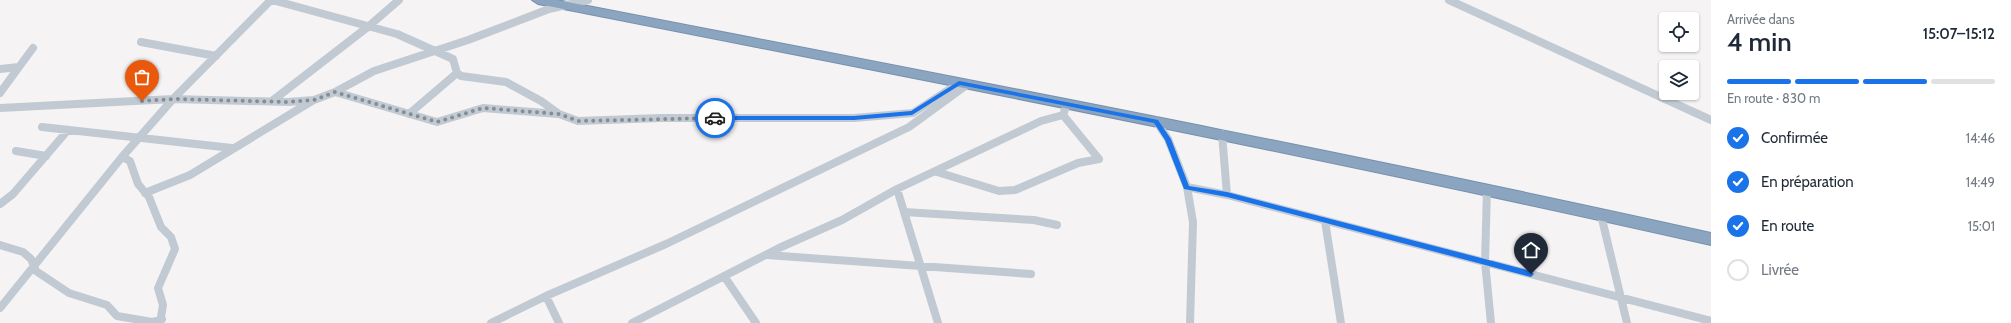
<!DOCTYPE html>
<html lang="fr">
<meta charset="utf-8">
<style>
body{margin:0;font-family:Cabin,sans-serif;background:#f2f2f3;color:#1f2937;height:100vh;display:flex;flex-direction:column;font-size:15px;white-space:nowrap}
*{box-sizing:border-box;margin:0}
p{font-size:13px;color:#747a83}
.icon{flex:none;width:22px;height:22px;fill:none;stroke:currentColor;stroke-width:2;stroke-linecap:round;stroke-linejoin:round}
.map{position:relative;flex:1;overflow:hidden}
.details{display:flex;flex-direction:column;background:#fff;width:300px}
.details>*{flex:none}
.fabs{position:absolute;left:1659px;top:12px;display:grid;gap:8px}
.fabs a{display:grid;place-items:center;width:40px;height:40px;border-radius:4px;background:#fff;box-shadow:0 1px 3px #0004;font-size:20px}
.pin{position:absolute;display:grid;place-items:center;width:34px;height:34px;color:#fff;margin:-41px -17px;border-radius:50% 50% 50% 0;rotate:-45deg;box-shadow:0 0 4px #0007}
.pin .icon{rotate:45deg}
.courier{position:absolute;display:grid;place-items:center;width:40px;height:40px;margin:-20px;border:3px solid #1a73e8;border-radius:50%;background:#fff;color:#222;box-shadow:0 1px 5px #0007}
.overview em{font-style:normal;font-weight:600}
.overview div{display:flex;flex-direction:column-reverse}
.overview{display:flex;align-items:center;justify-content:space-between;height:68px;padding:0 16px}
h1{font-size:26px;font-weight:600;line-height:30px}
.bar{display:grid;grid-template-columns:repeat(4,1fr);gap:6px 4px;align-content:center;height:48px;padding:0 16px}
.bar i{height:5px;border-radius:3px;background:#e0e1e3}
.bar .active{background:#1a73e8}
.bar p{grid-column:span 4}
ol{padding:0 16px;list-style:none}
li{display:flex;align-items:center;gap:12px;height:44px}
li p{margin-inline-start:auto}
li .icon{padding:4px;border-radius:50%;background:#1a73e8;color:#fff;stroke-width:4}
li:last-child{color:#747a83}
li i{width:22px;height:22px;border:2px solid #e0e1e3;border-radius:50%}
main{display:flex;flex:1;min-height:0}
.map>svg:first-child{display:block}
</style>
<main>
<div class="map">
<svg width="1711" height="323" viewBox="0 0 1711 323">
<rect width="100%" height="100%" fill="#f5f3f3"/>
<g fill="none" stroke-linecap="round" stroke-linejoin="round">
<g stroke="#7690ad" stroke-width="2">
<path id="highway" d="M532 0H557C942 75 1328 148 1711 233V245C1321 157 930 81 538 4Z"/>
</g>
<path stroke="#c1cad2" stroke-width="8" d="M272 0 397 34 453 59 457 73 461 76 506 82 541 101 559 114 578 121 661 118H854L913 113 959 83
M1449 0 1711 120
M141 42 216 56
M19 67 33 48
M0 69 19 67 0 93
M335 92 437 122 483 108 558 114
M272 101 369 26 399 0
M0 108 173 99 288 102 314 100 335 92 374 71 468 40 549 9 588 0
M409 114 457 73
M1156 121 1168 139 1187 187 1193 222 1190 323
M42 127 232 148
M1222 134 1227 195 1711 321
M16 151 46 156
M122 157 130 161 138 184 149 197 161 227 171 237 175 249 158 288 163 305 160 323
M937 172 999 191 1015 190 1078 163 1099 159 1063 115
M1187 187 1227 195
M897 189 938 323
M1487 189 1485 262 1491 323
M145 193 190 175 312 101
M0 204 13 194 68 130
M904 212 1034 220 1057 225
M1601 215 1627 323
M1325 221 1341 323
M0 245 23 252 31 259 36 271 69 293 107 305 117 316 152 322 162 319
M767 255 1031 274
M724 276 756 323
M546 296 559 323
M0 308 122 157 173 99 271 0
M491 323 546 296 666 244 909 127 968 84
M632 323 779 248 842 220 897 189 1041 121 1063 115 1067 104"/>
<use href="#highway" fill="#8ba5c1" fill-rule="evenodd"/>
</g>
<path fill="#1a73e8" d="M959 81 1158 120 1171 139 1189 186 1227 192 1531 271 1534 274 1531 277 1227 197 1184 189 1165 140 1154 123 960 85 912 115 854 120H715L712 118 715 116H854L911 111Z"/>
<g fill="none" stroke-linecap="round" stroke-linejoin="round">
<path stroke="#868d94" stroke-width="4" stroke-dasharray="0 7.2" d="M142 101 174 99 288 102 314 100 335 92 437 122 483 108 559 114 578 121 715 118"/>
</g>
</svg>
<div class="fabs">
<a><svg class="icon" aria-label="locate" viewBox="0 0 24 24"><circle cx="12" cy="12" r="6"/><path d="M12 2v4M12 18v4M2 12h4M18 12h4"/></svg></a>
<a><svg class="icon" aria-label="layers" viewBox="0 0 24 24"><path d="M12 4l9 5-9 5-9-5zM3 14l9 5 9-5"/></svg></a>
</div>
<div class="pin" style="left:142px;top:101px;background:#ea580c"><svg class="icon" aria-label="bag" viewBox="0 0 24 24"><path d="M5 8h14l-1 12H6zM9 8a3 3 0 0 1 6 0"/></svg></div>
<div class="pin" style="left:1531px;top:274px;background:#1f2937"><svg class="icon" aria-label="home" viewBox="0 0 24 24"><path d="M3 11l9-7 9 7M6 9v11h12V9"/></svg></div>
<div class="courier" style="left:715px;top:118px"><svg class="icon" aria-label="car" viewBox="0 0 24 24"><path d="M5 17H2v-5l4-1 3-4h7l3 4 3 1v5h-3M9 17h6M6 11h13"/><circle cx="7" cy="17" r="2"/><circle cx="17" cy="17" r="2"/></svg></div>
</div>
<section class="details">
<div class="overview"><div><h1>4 min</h1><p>Arrivée dans</p></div><em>15:07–15:12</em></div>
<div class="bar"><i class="active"></i><i class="active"></i><i class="active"></i><i></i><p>En route · 830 m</p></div>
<ol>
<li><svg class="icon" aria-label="check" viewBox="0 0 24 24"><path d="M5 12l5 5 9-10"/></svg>Confirmée<p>14:46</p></li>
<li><svg class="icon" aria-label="check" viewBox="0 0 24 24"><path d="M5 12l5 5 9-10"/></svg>En préparation<p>14:49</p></li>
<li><svg class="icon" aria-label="check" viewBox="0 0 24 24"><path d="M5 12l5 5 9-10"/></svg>En route<p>15:01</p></li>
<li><i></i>Livrée</li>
</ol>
</section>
</main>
